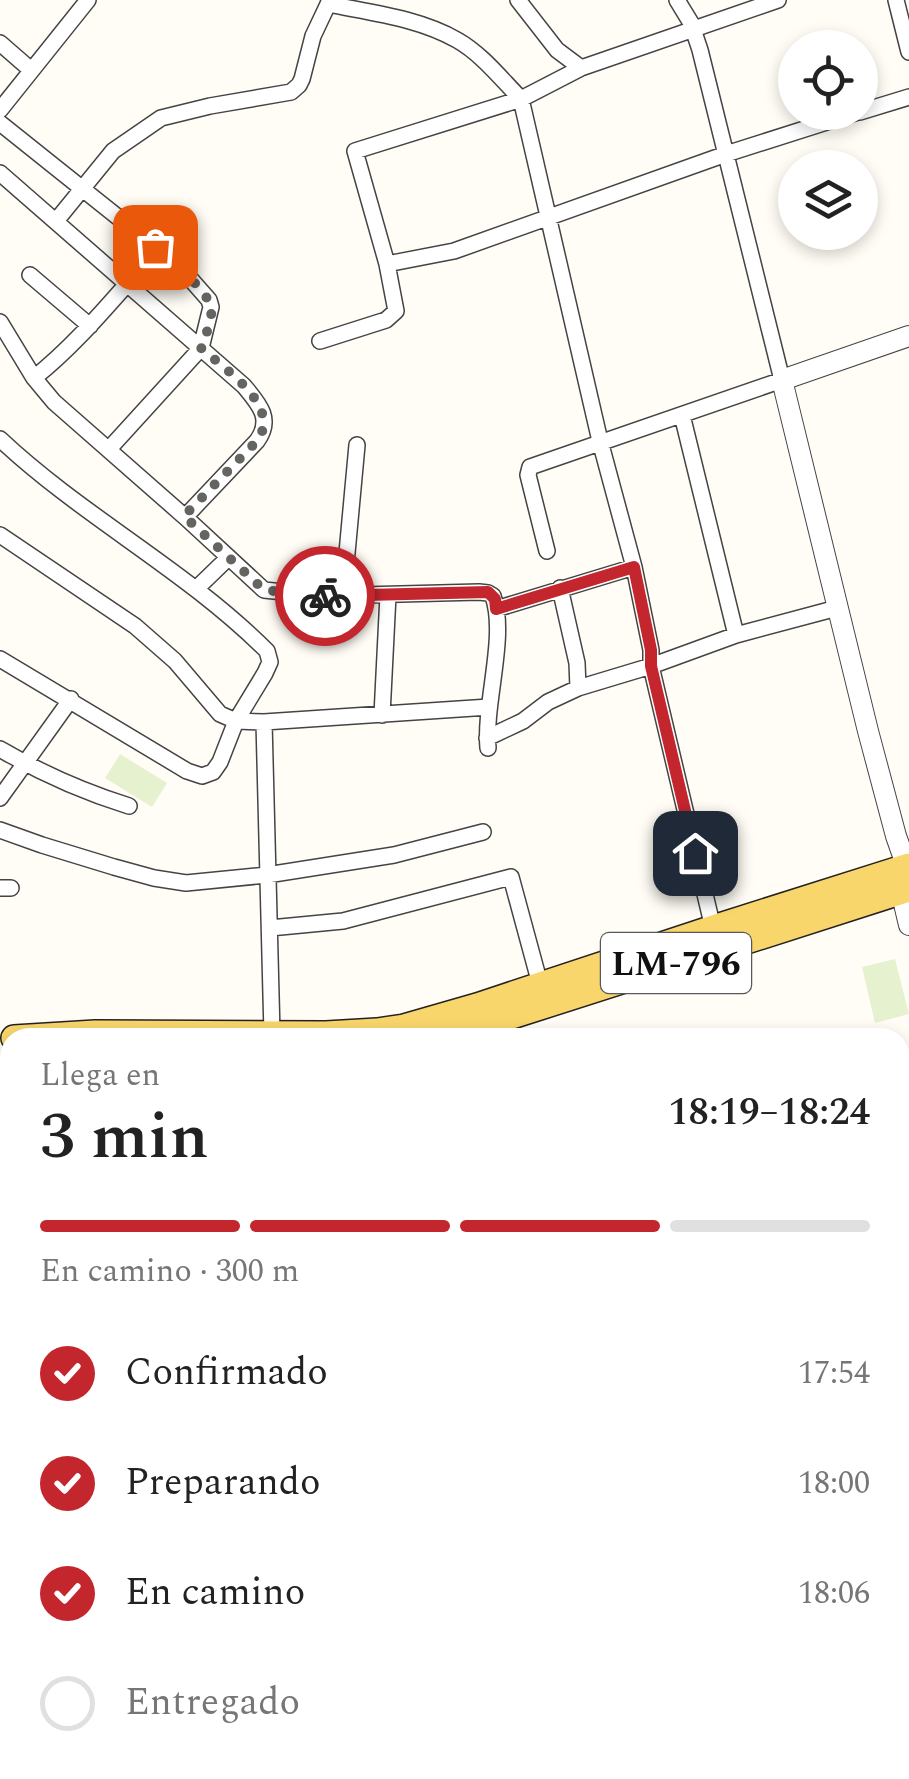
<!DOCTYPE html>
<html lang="es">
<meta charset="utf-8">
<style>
body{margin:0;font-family:Spectral,serif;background:#f2f2f2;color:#222;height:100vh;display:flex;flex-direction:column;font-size:38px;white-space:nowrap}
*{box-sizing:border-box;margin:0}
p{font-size:32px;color:#767676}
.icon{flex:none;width:55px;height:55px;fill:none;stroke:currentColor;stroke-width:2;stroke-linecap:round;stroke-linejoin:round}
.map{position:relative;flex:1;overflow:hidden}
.side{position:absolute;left:0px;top:1028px;width:910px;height:752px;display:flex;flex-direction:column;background:#fff;border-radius:30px 30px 0 0;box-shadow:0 5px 15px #0003}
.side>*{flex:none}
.fabs{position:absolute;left:778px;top:30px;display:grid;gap:20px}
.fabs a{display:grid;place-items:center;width:100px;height:100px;border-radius:50%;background:#fff;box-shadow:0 5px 15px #0003;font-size:50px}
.pin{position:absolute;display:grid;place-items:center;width:85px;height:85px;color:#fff;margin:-42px;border-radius:20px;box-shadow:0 5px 15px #0006}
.courier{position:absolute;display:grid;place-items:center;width:100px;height:100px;margin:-50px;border:8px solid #c4262e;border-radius:50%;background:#fff;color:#222;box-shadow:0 2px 12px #0007}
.summary em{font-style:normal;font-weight:600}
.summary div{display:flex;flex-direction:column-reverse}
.summary{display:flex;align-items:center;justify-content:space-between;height:170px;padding:0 40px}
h1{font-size:65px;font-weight:600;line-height:75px}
.bar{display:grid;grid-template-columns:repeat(4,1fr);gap:15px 10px;align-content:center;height:120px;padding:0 40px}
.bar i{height:12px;border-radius:8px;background:#e0e0e0}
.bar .selected{background:#c4262e}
.bar p{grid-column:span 4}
ol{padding:0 40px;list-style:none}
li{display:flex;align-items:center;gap:30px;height:110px}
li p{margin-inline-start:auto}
li .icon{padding:10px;border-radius:50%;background:#c4262e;color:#fff;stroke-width:4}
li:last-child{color:#767676}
li i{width:55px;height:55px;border:5px solid #e0e0e0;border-radius:50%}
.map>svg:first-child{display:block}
</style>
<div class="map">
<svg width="909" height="1779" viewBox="0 0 909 1779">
<rect width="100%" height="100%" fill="#fffdf5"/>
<path fill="#e6f2cf" d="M120 754 167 783 152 807 105 778Z
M895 959 909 1014 875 1023 862 967Z"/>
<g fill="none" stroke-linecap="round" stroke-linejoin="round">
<g stroke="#444" stroke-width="18">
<path id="minor" d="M518 0 557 50 581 68
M896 0 909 52
M328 4C372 13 418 18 457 40 482 54 502 80 521 99L600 441 634 567 651 650V666L713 928
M0 43 31 70
M0 110 88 0
M860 112 909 97
M0 123 179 266 209 300 211 307 201 348 109 449
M0 173 244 386C259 404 273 419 257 441L185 517
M56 221 113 151 161 118 210 106 291 92 299 85 302 79 313 36 330 0
M387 264 454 251 726 154 858 112
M30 275 90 326
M0 322 34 378 54 402 185 517 264 590 323 596 479 592 488 593 493 596C507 637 484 702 488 748
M320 341 386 320 396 311 387 264 355 151 521 99 581 68 778 0
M34 378C69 350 97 318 127 284
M682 415 736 635
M0 439C83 517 186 570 267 651L270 662 265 673 236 721 220 762 213 772 202 776 187 771 0 659
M0 535 135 626 175 661 220 714 236 721 264 722 489 707
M547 551 528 475 530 467 782 380 700 50 691 23 677 0
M197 588 228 558
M560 588 577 663 578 688
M343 596 357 445
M496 609 634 567
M382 715 388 595
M264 722 272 1034
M487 738 523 721 548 702 578 688 651 666 736 635 837 608
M0 749C41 773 84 792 129 806
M0 798 71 699
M0 830 42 845 114 867 154 878 186 883 267 875 394 855 483 832
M0 888H11
M270 928 343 921 511 877 540 984
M900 1151 909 1148
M0 1334 10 1333
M900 1441 909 1468
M326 1770 329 1779
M499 1770 503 1779
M874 1770 878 1779
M117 1779 145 1770
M459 1779 487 1770"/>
</g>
<g stroke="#444" stroke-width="22">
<path id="tertiary" d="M909 336 782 380 868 731 896 836 909 873
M903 879 901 891 909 925
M900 1403 909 1400
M900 1430 909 1427
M0 1579 10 1578
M0 1605 10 1604
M170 1770 173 1779
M188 1770 191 1779"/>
</g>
<g stroke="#222" stroke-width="28">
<path id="primary" d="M14 1038 95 1033 326 1034 377 1031 404 1027 477 1006 713 928 909 866
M443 1038 909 889
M0 1083H10"/>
</g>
<use href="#minor" stroke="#fff" stroke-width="15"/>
<use href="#tertiary" stroke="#fff" stroke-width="20"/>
<use href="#primary" stroke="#f9d66b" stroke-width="25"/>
</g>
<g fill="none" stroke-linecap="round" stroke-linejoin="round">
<path stroke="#646461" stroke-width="10" stroke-dasharray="0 18" d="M155 247C168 258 209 291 211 308 213 320 205 336 201 348 224 369 283 406 257 441L184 516 264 590 325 596"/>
<path stroke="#c4262e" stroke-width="12" d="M325 596 488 592 495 599 496 609 634 567 651 650V666L695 853"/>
</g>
<g text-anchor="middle" stroke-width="10" stroke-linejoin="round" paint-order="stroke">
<rect fill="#fff" stroke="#585858" stroke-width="2.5" x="601" y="933" width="150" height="60" rx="8"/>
<g font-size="35" font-weight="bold" fill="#111">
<text x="676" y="975">LM-796</text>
</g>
</g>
</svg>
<div class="fabs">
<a><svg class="icon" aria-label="locate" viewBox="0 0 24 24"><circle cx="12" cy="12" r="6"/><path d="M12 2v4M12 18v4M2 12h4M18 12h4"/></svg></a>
<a><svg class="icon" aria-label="layers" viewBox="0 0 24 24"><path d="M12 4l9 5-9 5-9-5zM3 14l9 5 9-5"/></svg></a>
</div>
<div class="pin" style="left:155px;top:247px;background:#ea580c"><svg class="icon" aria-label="bag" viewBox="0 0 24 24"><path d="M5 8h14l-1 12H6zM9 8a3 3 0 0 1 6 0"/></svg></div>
<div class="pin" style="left:695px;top:853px;background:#1f2937"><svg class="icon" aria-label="home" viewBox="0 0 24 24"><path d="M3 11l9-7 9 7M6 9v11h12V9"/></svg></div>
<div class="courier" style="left:325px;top:596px"><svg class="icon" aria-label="bike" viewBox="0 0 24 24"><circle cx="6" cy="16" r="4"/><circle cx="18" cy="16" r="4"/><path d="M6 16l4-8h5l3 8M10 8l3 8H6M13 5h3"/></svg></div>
<section class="side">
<div class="summary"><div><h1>3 min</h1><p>Llega en</p></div><em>18:19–18:24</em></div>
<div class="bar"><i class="selected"></i><i class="selected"></i><i class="selected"></i><i></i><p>En camino · 300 m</p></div>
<ol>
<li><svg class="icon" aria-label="check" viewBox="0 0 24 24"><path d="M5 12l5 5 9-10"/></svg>Confirmado<p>17:54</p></li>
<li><svg class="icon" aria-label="check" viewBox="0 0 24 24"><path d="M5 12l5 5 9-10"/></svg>Preparando<p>18:00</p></li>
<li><svg class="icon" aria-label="check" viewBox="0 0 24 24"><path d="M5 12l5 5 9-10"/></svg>En camino<p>18:06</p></li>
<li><i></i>Entregado</li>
</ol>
</section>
</div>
